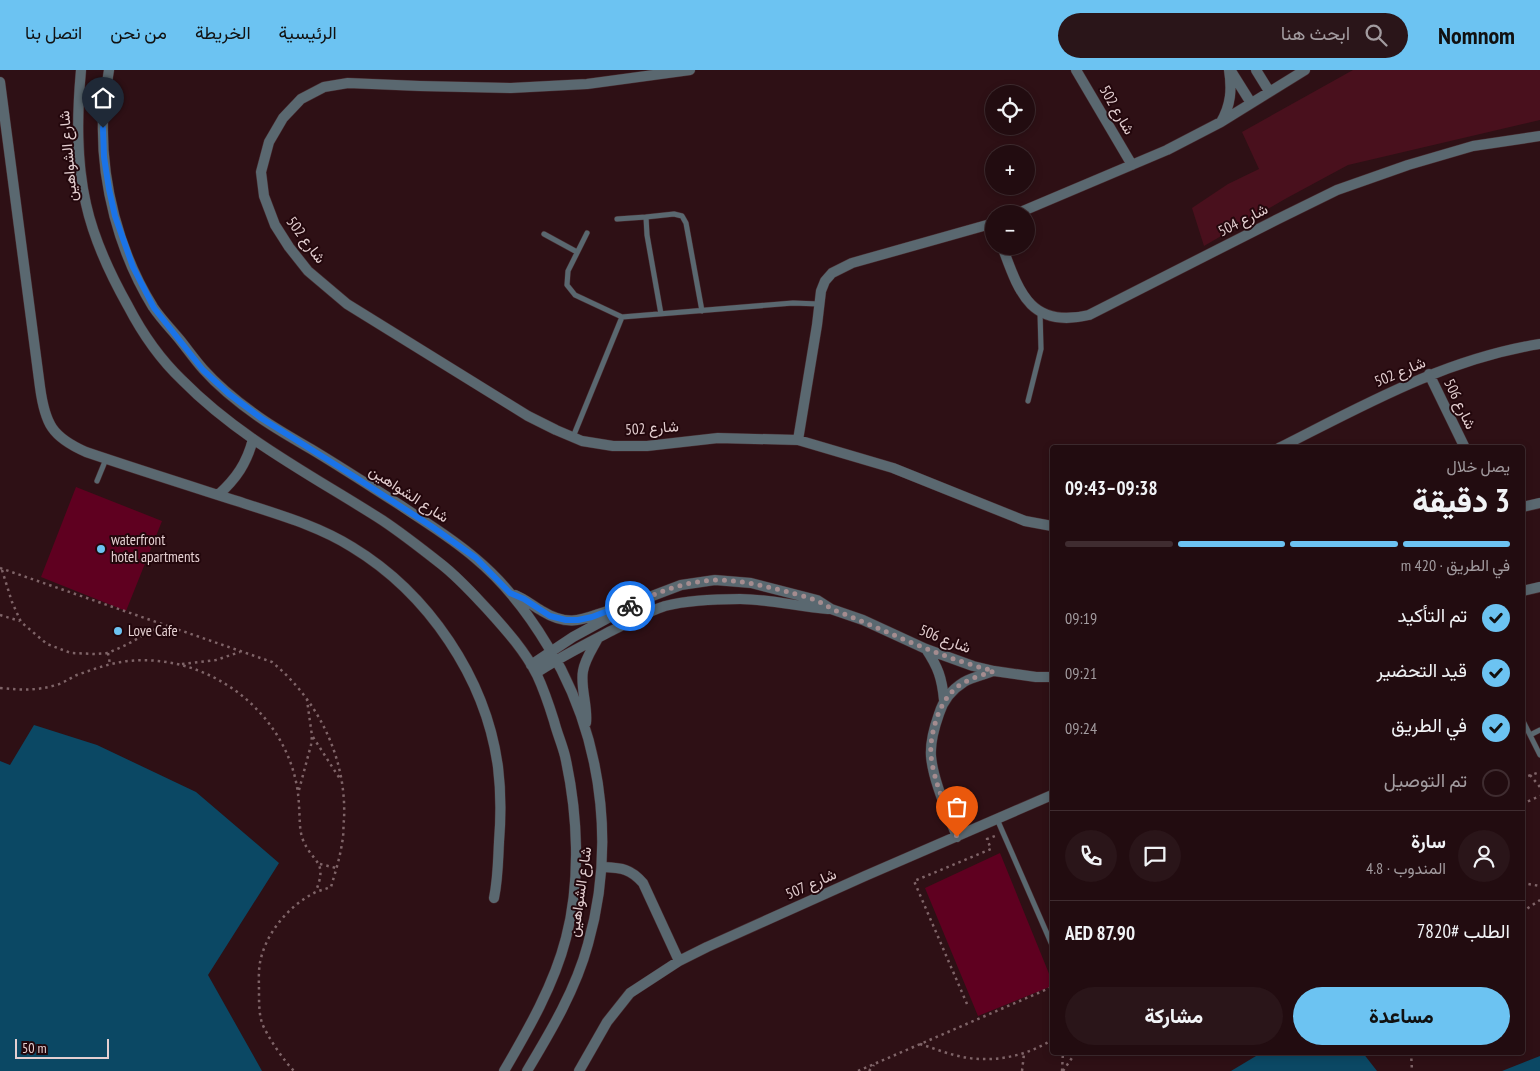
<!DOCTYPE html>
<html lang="ar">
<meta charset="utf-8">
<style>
body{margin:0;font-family:"PT Sans Narrow",Vazirmatn,sans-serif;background:#2a1519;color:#f1f3f6;direction:rtl;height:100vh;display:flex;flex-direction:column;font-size:19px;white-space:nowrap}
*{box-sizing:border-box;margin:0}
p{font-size:16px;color:#a29b9f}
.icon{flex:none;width:28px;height:28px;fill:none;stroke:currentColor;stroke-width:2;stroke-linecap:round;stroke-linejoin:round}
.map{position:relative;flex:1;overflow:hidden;direction:ltr}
.sheet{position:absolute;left:1050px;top:375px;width:475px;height:610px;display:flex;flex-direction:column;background:#220c10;border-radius:5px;box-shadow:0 2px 8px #0003,0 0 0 1px #3f2c30;direction:rtl}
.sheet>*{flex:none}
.controls{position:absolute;left:985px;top:15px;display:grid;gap:10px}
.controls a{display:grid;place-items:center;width:50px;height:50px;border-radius:50%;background:#220c10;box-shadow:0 2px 8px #0003,0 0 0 1px #3f2c30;font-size:25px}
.scale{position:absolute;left:15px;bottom:12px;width:94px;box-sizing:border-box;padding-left:5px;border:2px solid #e4cfd1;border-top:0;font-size:14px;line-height:18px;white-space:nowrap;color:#e4cfd1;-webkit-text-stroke:4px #23070c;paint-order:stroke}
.pin{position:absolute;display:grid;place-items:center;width:42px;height:42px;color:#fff;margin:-51px -21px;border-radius:50% 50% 50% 0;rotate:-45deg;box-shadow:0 0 5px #0007}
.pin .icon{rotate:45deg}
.courier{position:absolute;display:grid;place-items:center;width:50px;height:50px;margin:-25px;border:4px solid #1a73e8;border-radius:50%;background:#fff;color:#222;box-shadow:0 1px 6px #0007}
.overview em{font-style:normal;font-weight:800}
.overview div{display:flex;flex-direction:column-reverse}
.overview{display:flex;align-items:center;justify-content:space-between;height:85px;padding:0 15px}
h1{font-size:32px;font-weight:800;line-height:38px}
.bar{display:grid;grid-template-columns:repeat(4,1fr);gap:8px 5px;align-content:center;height:60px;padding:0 15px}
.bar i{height:6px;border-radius:4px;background:#3f2c30}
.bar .current{background:#6cc3f2}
.bar p{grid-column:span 4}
.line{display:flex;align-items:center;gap:12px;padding:0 15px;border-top:1px solid #3f2c30}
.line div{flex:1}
.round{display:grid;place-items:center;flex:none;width:52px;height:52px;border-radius:26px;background:#2a1519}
ol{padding:0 15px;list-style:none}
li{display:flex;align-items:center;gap:15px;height:55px}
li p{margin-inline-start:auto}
li .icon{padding:5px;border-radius:50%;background:#6cc3f2;color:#111;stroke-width:4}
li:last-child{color:#a29b9f}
li i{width:28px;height:28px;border:2px solid #3f2c30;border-radius:50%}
.cta{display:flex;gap:10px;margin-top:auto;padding:10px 15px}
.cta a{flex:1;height:58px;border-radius:30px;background:#6cc3f2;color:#111;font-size:20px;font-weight:800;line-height:58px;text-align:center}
.cta a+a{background:#2a1519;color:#f1f3f6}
header{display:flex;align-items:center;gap:30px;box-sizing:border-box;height:70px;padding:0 25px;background:#6cc3f2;color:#111}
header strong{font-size:24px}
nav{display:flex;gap:28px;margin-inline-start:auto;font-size:18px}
.search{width:350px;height:45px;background:#2a1519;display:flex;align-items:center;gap:12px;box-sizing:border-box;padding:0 18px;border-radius:28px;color:#a29b9f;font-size:19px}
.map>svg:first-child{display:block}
</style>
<header>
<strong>Nomnom</strong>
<div class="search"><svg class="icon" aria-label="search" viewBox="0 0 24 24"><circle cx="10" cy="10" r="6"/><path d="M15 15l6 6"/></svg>ابحث هنا</div>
<nav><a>الرئيسية</a><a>الخريطة</a><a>من نحن</a><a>اتصل بنا</a></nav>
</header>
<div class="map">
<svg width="1540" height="1001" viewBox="0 0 1540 1001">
<rect width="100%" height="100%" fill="#2e1015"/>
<path fill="#49101d" d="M1353 0H1540V50L1348 95 1285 129 1204 176 1192 138 1228 114 1259 99 1242 62Z"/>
<path fill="#0b4864" d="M34 655 97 675 196 722 279 793 208 905 262 1001H0V691L10 695Z
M1261 983H1363L1377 1001H1231Z
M1540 986V1001H1502Z"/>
<path fill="#5f0020" d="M76 417 162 451 126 541 41 507Z
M1000 783 1052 911V916L978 946 925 818Z"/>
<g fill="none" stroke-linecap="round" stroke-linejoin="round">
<g stroke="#472b2f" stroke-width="6">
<path id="service" d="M617 149 646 147
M587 163 568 201 567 215 575 225 622 247
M544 164 577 182
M661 244 647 165 646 147 674 144 682 146 686 153 702 241
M1028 331 1041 279 1040 242
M573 367 622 247 793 233 819 234
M97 411 106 389
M1522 649 1540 685
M1530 665 1540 660
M997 749 1052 875"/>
</g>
<g stroke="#472b2f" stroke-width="11">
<path id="minor" d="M81 0C77 45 76 90 86 134 94 170 110 204 128 236 142 263 160 289 182 310 240 369 313 406 382 450 403 464 422 479 441 494 459 508 474 525 489 541 507 561 525 581 537 605 544 620 549 635 554 651 557 663 562 674 565 686 578 744 581 811 566 868 554 915 528 960 504 1001
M109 0C106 16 104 32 103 49 101 113 119 182 153 237 161 249 171 259 180 270 188 280 195 290 203 299 219 317 239 333 259 347 276 359 294 369 311 379 341 397 370 416 400 435 425 452 452 468 475 488 505 513 529 544 549 578 553 585 557 592 561 599 604 683 614 783 588 874 576 919 551 961 527 1001
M690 0 587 14 511 18 420 16 348 13 324 17 301 29 283 48 269 72 261 102 264 126 275 155 289 177 308 201 347 234 528 346 556 360 582 371 613 376H647L718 368 798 370 893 398 1025 451 1052 456
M1076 0 1132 95
M1256 0 1269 21
M1231 1 1251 33
M0 12 40 317C45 354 52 367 86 382 136 399 187 415 237 431 276 444 317 455 352 477 428 523 486 608 498 697 501 721 501 747 499 772 498 791 498 809 494 828
M1221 52C1231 35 1232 19 1229 0
M1016 144 1167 80 1221 52 1305 0
M1002 176C1019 222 1030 259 1089 245L1276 150 1337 120 1408 95 1473 76 1540 66
M1429 304 1465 378
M798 370 817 255 821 221 825 211 832 203 852 193 994 153
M1279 378C1364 335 1445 289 1540 274
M218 425C236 409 247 393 253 369
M1522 437 1540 433
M1522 521 1540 517
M515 525C525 529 533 536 542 541 573 560 587 546 617 538
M926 579C938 597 942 608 944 630
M531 595 573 567 639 531 681 515 715 510 751 513 817 530 831 539 863 550 926 579 973 596 994 601 1036 607H1052
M536 603C560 587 586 574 613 560 630 552 646 542 665 536 689 530 716 529 740 529 770 529 798 537 828 539
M586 653C588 636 580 617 583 601 585 589 593 578 598 568
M957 767C948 743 933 711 931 686 930 672 934 658 939 644 943 631 951 620 964 612 973 607 984 605 993 601
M602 797C621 798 630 798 643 813L679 891
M579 1001 607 952 630 923 679 891 707 877 865 806 1052 725"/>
</g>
<path stroke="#7f6468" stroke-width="2.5" stroke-dasharray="2.5 4" stroke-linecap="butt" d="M0 498 272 592C319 631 347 689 344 750 343 757 344 765 342 773 340 788 335 803 331 817 326 819 321 820 316 822 291 834 268 860 261 888 258 899 259 911 259 922 259 932 259 944 262 953 267 966 284 991 294 1001
M2 500 12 532 21 552 47 574 71 583 95 584 108 583 126 575 162 555
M0 545 20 551
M108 583 110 594
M182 594 216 590 240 582
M0 618C21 620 36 621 56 615 64 613 70 608 77 605 94 599 110 593 128 591 214 582 296 650 299 736 300 748 299 760 303 770 313 794 328 790 316 821
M313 667 340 709
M1530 705 1540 717
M1522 708 1540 702
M299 720 311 675 312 666 307 630
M1522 734 1540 726
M320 794 336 798
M1522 813 1540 816
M1522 842 1540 830
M967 934 914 811 991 779 987 769 995 766
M920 974C936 979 953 986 969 988 999 992 1027 985 1052 970
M1411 982 1412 1001
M858 1001 1052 917
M869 1001 874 995
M1022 1001 1024 984
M1062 1001 1063 982
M1063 1001 1076 982"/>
<use href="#service" stroke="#5a6870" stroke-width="5"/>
<use href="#minor" stroke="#5a6870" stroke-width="10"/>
</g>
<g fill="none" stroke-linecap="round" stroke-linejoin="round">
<path stroke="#a48c8f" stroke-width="5" stroke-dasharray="0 9" d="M630 536C656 522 686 511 717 510 741 510 764 516 788 522 797 524 808 527 817 531 823 533 828 537 834 540 888 561 937 587 994 601 985 604 974 607 965 612 950 620 943 632 937 647 933 660 930 672 931 685 933 710 948 743 957 767"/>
<path stroke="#1a73e8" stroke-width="6" d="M103 58 104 87 109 119 115 146 133 197 154 238 203 300 229 324 261 348 344 400 431 456 476 488 510 523 524 529 550 546 566 550H578L592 547 618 537 630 536"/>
</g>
<g fill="#6cc3f2" stroke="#23070c" stroke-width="2">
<circle cx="101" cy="479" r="5"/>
<circle cx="118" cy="561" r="5"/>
</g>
<g text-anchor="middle" stroke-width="4" stroke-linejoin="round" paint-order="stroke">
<g font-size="15" fill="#e4cfd1" stroke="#23070c">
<text transform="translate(1117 40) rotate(60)" y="5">شارع 502</text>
<text transform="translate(68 86) rotate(-95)" y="5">شارع الشواهين</text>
<text transform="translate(1243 150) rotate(-27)" y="5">شارع 504</text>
<text transform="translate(306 170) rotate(53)" y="5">شارع 502</text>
<text transform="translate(1400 302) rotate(-23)" y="5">شارع 502</text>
<text transform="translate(1460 334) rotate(64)" y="5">شارع 506</text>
<text transform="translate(652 358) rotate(-4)" y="5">شارع 502</text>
<text transform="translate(409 424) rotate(33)" y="5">شارع الشواهين</text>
<text transform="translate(945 569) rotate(21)" y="5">شارع 506</text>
<text transform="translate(811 814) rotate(-24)" y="5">شارع 507</text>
<text transform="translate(580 822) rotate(-82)" y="5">شارع الشواهين</text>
</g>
<g font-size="15" fill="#e4cfd1" stroke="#23070c" text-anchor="start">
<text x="111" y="475">waterfront<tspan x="111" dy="17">hotel apartments</tspan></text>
<text x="128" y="566">Love Cafe</text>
</g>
</g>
</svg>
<div class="controls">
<a><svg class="icon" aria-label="locate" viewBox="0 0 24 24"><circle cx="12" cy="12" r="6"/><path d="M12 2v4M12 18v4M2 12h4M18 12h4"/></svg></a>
<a>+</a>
<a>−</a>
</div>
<div class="scale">50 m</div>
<div class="pin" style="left:957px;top:767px;background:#ea580c"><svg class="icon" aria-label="bag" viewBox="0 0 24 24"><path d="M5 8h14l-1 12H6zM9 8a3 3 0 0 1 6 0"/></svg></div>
<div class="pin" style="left:103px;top:58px;background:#1f2937"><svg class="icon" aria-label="home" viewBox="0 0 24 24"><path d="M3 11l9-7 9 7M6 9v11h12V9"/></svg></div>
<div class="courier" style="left:630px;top:536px"><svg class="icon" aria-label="bike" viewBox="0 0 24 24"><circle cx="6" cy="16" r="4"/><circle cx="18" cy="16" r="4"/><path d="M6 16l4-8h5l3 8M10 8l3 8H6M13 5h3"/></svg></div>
<section class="sheet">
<div class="overview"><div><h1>3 دقيقة</h1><p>يصل خلال</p></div><em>09:38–09:43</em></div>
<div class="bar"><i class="current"></i><i class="current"></i><i class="current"></i><i></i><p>في الطريق · 420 m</p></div>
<ol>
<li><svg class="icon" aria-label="check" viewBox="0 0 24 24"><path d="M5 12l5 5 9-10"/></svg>تم التأكيد<p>09:19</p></li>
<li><svg class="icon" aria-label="check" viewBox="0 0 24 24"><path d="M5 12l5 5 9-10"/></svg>قيد التحضير<p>09:21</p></li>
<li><svg class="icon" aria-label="check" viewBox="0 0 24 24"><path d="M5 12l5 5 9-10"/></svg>في الطريق<p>09:24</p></li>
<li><i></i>تم التوصيل</li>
</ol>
<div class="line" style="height:90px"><a class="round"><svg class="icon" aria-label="person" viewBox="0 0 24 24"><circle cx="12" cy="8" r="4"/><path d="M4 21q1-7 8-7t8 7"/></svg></a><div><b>سارة</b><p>المندوب · 4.8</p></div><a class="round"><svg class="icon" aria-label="chat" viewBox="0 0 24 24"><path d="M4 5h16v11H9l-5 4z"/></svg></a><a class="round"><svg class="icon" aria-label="phone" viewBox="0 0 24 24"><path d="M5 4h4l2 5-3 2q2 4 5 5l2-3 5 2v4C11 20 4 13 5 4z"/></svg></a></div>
<div class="line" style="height:65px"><div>الطلب #7820</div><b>AED 87.90</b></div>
<div class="cta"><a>مساعدة</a><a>مشاركة</a></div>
</section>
</div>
